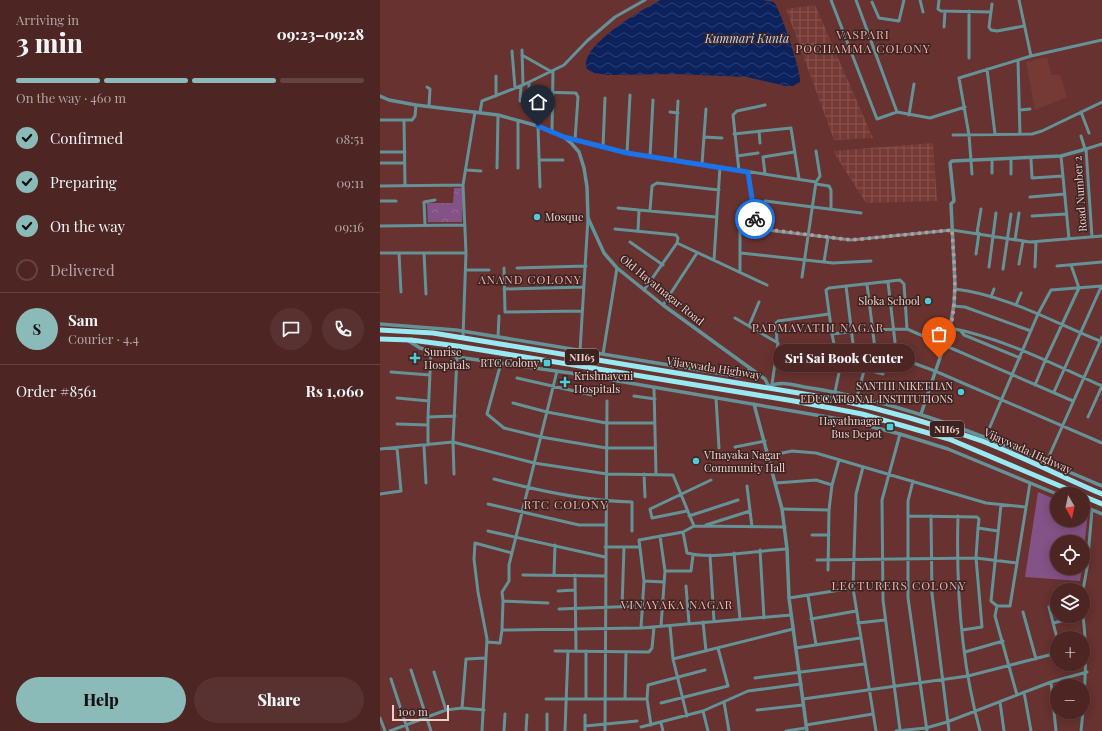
<!DOCTYPE html>
<meta charset="utf-8">
<style>
body{margin:0;font-family:"Playfair Display",serif;background:#573230;color:#f1f3f6;height:100vh;display:flex;flex-direction:column;font-size:15px;white-space:nowrap}
*{box-sizing:border-box;margin:0}
p{font-size:13px;color:#b3a5a6}
.icon{flex:none;width:22px;height:22px;fill:none;stroke:currentColor;stroke-width:2;stroke-linecap:round;stroke-linejoin:round}
.map{position:relative;flex:1;overflow:hidden}
.sheet{display:flex;flex-direction:column;background:#4d2623;width:380px}
.sheet>*{flex:none}
.needle{width:26px;rotate:171deg}
.tools{position:absolute;left:670px;top:487px;display:grid;gap:8px}
.tools a{display:grid;place-items:center;width:40px;height:40px;border-radius:50%;background:#4d2623;box-shadow:0 2px 10px #0003,0 0 0 1px #644341;font-size:20px}
.scale{position:absolute;left:12px;bottom:10px;width:57px;box-sizing:border-box;padding-left:4px;border:2px solid #efceca;border-top:0;font-size:11px;line-height:14px;white-space:nowrap;color:#efceca;-webkit-text-stroke:3px #3b2321;paint-order:stroke}
.pin{position:absolute;display:grid;place-items:center;width:34px;height:34px;color:#fff;margin:-41px -17px;border-radius:50% 50% 50% 0;rotate:-45deg;box-shadow:0 0 4px #0007}
.pin .icon{rotate:45deg}
.courier{position:absolute;display:grid;place-items:center;width:40px;height:40px;margin:-20px;border:3px solid #1a73e8;border-radius:50%;background:#fff;color:#222;box-shadow:0 1px 5px #0007}
.bubble{position:absolute;height:28px;border-radius:14px;background:#4d2623;box-shadow:0 2px 10px #0003,0 0 0 1px #644341;font-size:13px;font-weight:800;line-height:28px;text-align:center}
.overview em{font-style:normal;font-weight:800}
.overview div{display:flex;flex-direction:column-reverse}
.overview{display:flex;align-items:center;justify-content:space-between;height:68px;padding:0 16px}
h1{font-size:26px;font-weight:800;line-height:30px}
.bar{display:grid;grid-template-columns:repeat(4,1fr);gap:6px 4px;align-content:center;height:48px;padding:0 16px}
.bar i{height:5px;border-radius:3px;background:#644341}
.bar .active{background:#8bbbb9}
.bar p{grid-column:span 4}
.line{display:flex;align-items:center;gap:10px;padding:0 16px;border-top:1px solid #644341}
.line div{flex:1}
.round{display:grid;place-items:center;flex:none;width:42px;height:42px;border-radius:21px;background:#573230}
ol{padding:0 16px;list-style:none}
li{display:flex;align-items:center;gap:12px;height:44px}
li p{margin-inline-start:auto}
li .icon{padding:4px;border-radius:50%;background:#8bbbb9;color:#111;stroke-width:4}
li:last-child{color:#b3a5a6}
li i{width:22px;height:22px;border:2px solid #644341;border-radius:50%}
.action{display:flex;gap:8px;margin-top:auto;padding:8px 16px}
.action a{flex:1;height:46px;border-radius:24px;background:#8bbbb9;color:#111;font-size:16px;font-weight:800;line-height:46px;text-align:center}
.action a+a{background:#573230;color:#f1f3f6}
main{display:flex;flex:1;min-height:0}
.map>svg:first-child{display:block}
</style>
<main>
<section class="sheet">
<div class="overview"><div><h1>3 min</h1><p>Arriving in</p></div><em>09:23–09:28</em></div>
<div class="bar"><i class="active"></i><i class="active"></i><i class="active"></i><i></i><p>On the way · 460 m</p></div>
<ol>
<li><svg class="icon" aria-label="check" viewBox="0 0 24 24"><path d="M5 12l5 5 9-10"/></svg>Confirmed<p>08:51</p></li>
<li><svg class="icon" aria-label="check" viewBox="0 0 24 24"><path d="M5 12l5 5 9-10"/></svg>Preparing<p>09:11</p></li>
<li><svg class="icon" aria-label="check" viewBox="0 0 24 24"><path d="M5 12l5 5 9-10"/></svg>On the way<p>09:16</p></li>
<li><i></i>Delivered</li>
</ol>
<div class="line" style="height:72px"><b class="round" style="background:#8bbbb9;color:#111">S</b><div><b>Sam</b><p>Courier · 4.4</p></div><a class="round"><svg class="icon" aria-label="chat" viewBox="0 0 24 24"><path d="M4 5h16v11H9l-5 4z"/></svg></a><a class="round"><svg class="icon" aria-label="phone" viewBox="0 0 24 24"><path d="M5 4h4l2 5-3 2q2 4 5 5l2-3 5 2v4C11 20 4 13 5 4z"/></svg></a></div>
<div class="line" style="height:52px"><div>Order #8561</div><b>Rs 1,060</b></div>
<div class="action"><a>Help</a><a>Share</a></div>
</section>
<div class="map">
<svg width="722" height="731" viewBox="0 0 722 731">
<defs>
<pattern id="industrial-grid" width="8" height="8" patternUnits="userSpaceOnUse"><rect width="8" height="8" fill="#763a36"/><path d="M0 4h8M4 0v8" fill="none" stroke="#8a5552"/></pattern>
<pattern id="forest-crowns" width="20" height="18" patternUnits="userSpaceOnUse"><rect width="20" height="18" fill="#835286"/><path d="M2 6a3 3 0 1 1 6 0M12 15a3 3 0 1 1 6 0" fill="none" stroke="#956a96"/></pattern>
<pattern id="water-waves" width="16" height="10" patternUnits="userSpaceOnUse"><rect width="16" height="10" fill="#0c225d"/><path d="M0 5q4-4 8 0t8 0" fill="none" stroke="#304173"/></pattern>
</defs>
<rect width="100%" height="100%" fill="#67322f"/>
<path fill="#763a36" d="M667 57 671 75H680L687 97 655 110 646 62Z"/>
<path fill="url(#industrial-grid)" d="M435 5 493 138 454 140 406 9Z
M553 143 557 201 486 203 453 151Z"/>
<path fill="#835286" d="M658 492 677 500V520H703V511L708 513 703 555V542H677V568H702L700 581 645 577Z"/>
<path fill="url(#forest-crowns)" d="M74 188H83L82 222H48L47 203H73Z"/>
<path fill="url(#water-waves)" d="M281 0H383L394 2C401 11 422 74 420 82L413 86H406L367 77 295 74 228 75 214 73 207 69C197 47 264 8 281 0Z"/>
<g fill="none" stroke-linecap="round" stroke-linejoin="round">
<path stroke="#659297" stroke-width="3" d="M451 0 497 119 517 112
M476 0 517 112 550 118 585 107
M540 0 543 12
M559 0 558 9 561 11 611 12
M639 0 651 56
M492 2 499 18 519 21 524 0
M612 4 609 27 611 30 617 31 644 26
M564 27 565 11
M142 50 143 85
M132 51 135 88
M142 55 172 72
M589 58V11
M638 61 640 134
M607 69 615 134
M47 87 50 89 49 106
M116 96V76
M140 101 141 86
M149 108V83
M157 108 159 92 196 93 198 97 195 140
M640 110 650 109
M100 112 102 101 143 85 184 65 207 41 235 17 265 0
M290 112 298 113
M701 112 709 133
M529 115 534 84
M0 120H32L35 116 36 105
M24 120 25 185
M138 121V168
M158 126 160 187
M172 130 173 71
M379 131 380 143
M354 134 411 128 419 179
M573 135 652 134 662 131 722 102
M701 136 705 149
M324 137 342 138
M186 138 247 153 436 182 422 277
M223 147 225 98
M0 152H25
M247 153 250 95
M357 156 378 153
M681 156 689 239
M270 157 273 100
M651 159 652 178 683 176
M159 160H183
M612 160V173
M631 160V174
M295 161 298 101
M0 163H25
M322 164 326 109
M117 168 118 115
M87 170 101 171
M359 171 353 115 357 111 385 105
M368 172 377 228
M385 174 383 157 414 152
M592 174 589 135 579 78 651 56 722 40
M436 182 440 176 436 151
M436 184 449 186 451 190V209
M0 186 83 185
M650 197 685 194
M0 201H16
M385 201 481 213
M238 208 259 210
M270 210 272 186 277 183 339 190
M652 216 686 214
M45 225 44 202 55 200
M0 226 85 225
M235 229 296 235 298 238 297 243 264 290
M258 231 259 210 336 217
M597 233 601 209
M712 237 706 149 722 144
M635 240 639 213
M250 242 283 265
M297 243 387 285
M0 253H86
M19 253 21 292
M44 253 46 294
M361 253 453 263 491 261
M596 254 599 233
M334 260 340 167
M444 262 448 237
M639 264 643 241
M677 266 722 262
M609 267 616 213
M655 267 656 242
M124 268 125 312 202 311
M137 268 206 266
M623 269 631 214
M86 270H109
M360 272V230L362 227 471 240 572 230 650 242 722 236
M508 282 515 342
M487 284 495 349
M124 289 204 287
M575 289C626 295 673 322 720 341
M611 297 614 289
M283 305 317 253
M636 305 641 293
M573 306 585 307 651 331
M355 318 398 343 392 384
M369 326 379 302
M570 328C623 338 673 364 722 386
M581 331 584 335 640 358
M452 334 446 290 449 288 520 280 524 284 527 329
M83 337 86 253 83 185 95 112
M118 337 119 316
M397 342 396 323 398 321 449 314
M51 351 48 417 75 416
M200 351 208 218
M445 352 452 350 454 344 452 334 485 330 527 329 693 401
M223 354 237 268
M121 363 107 414 124 428 161 437 226 448H275
M484 369 503 374
M11 372 50 375
M137 378 212 395
M655 385 665 361 699 288 691 265
M274 388 276 474
M455 392 462 358 474 352 466 286
M674 392 721 287
M254 396 275 399
M477 397 490 348 495 349 555 371 722 443
M17 398 49 401
M336 398 339 448
M133 403 167 412 226 423H275
M48 417V445
M708 417 722 386
M17 424 48 425
M606 436 658 314 671 290 722 286
M44 446 46 483
M355 447 385 441
M0 449 73 442 154 463 227 474 293 475 314 526
M388 456 412 451 436 453 606 503 645 507
M666 463 722 337
M483 467 476 494 473 588 496 731
M74 474 73 442 77 357
M264 474 265 497
M114 479C159 491 206 501 252 502V531
M533 481 528 501V598L547 731
M396 483 436 480 452 485
M367 486 372 527
M0 494 21 491 17 448
M108 504 199 525H226
M621 505 611 601 617 606H630L650 483
M402 509 449 510
M307 511 272 518 270 509 331 480
M309 516 358 500
M528 516 597 517 599 519 598 528 618 531
M551 516 552 594 569 731
M578 516C576 588 581 662 600 731
M326 525 370 511
M108 531 225 557
M303 532 307 553C331 560 380 550 407 549
M432 535H449
M280 536 285 571 281 626
M225 547H259
M380 550 384 618
M354 553 360 619
M330 555 334 621
M437 560 596 558 637 563
M448 570 449 510 452 485 459 460
M285 571H311L313 555
M143 575 225 576
M174 575 175 545
M195 575 196 651
M264 581 284 582
M306 586 309 623
M703 590 707 568 712 510
M178 591 195 590
M428 596 436 645
M409 598 473 588
M168 603 123 601 122 592 129 581V565L177 371
M617 606 615 616 637 695
M242 607 244 547
M669 607 677 638
M179 609 262 606
M643 612 656 659
M703 616C707 647 706 676 703 707
M431 619 476 611
M323 622 326 651
M478 623 505 620
M673 623 703 616
M290 626 293 659 307 716
M261 628 264 581 259 540 303 532 314 526 405 527
M122 630 123 601
M582 630 602 627 596 558 598 528
M107 642 120 643 122 630 261 628 411 615
M416 648 480 638
M175 651 269 652 272 648 274 627
M585 652 623 641
M293 659 413 629
M31 670 51 731
M54 672 66 710
M375 678 484 664
M11 679 28 731
M671 682 676 731
M644 692 651 731
M166 699H267
M206 699V651
M245 699 246 652
M423 699 588 676 677 653
M344 702 349 731
M620 702 624 731
M281 703 348 686 338 648
M82 708 86 659 106 658
M377 710 423 705
M323 711 328 731
M205 715V731
M0 718 5 731
M281 723 283 731
M271 725 267 699 268 685 325 670
M426 725 493 714
M205 726 257 721
M261 727 323 711 368 691 421 684
M520 730 503 600 502 500 520 434
M10 731 66 710 82 708 104 710
M102 731 107 639 98 592 94 559 95 543 132 553
M124 731 125 714
M146 731 147 715
M167 731V714
M185 731 188 651
M225 731 227 401
M406 731 426 728
M516 731 546 728 567 722 671 682 707 672
M701 731 703 712"/>
<path stroke="#659297" stroke-width="3.5" d="M0 96 9 100 36 105 118 115 158 126 184 137 192 144 199 152 204 168 207 187 208 218 224 253 237 268 283 305 385 379 389 387C398 380 414 385 424 387 529 402 626 445 722 486
M0 324 76 330 356 376H362L371 369
M27 340 40 348 77 357 197 374 465 420 520 434 568 449 677 494
M374 404 402 509 407 549 409 598 427 731
M541 414 570 328 574 304 575 285 571 204 574 201 570 163 572 161 681 156 706 149
M703 506 722 514"/>
<path stroke="#98eaf2" stroke-width="5" d="M0 330 53 333 455 399C505 410 554 424 602 441 643 457 682 477 722 494
M0 339 31 340 77 346 414 401 482 414 569 439 699 494
M703 496 722 504"/>
</g>
<g fill="none" stroke-linecap="round" stroke-linejoin="round">
<path stroke="#bf9794" stroke-width="4" stroke-dasharray="0 7.2" d="M375 219 377 228 471 240 572 230C574 262 578 297 570 329 567 339 563 348 559 358"/>
<path stroke="#1a73e8" stroke-width="5" d="M158 126 184 137 247 153 368 172 375 219"/>
</g>
<g fill="#52cbd8" stroke="#3b2321" stroke-width="1.5">
<circle cx="157" cy="217" r="4"/>
<circle cx="548" cy="301" r="4"/>
<path d="M33 352h4v4h4v4h-4v4h-4v-4h-4v-4h4z"/>
<rect x="163" y="359" width="8" height="8" rx="2"/>
<path d="M183 376h4v4h4v4h-4v4h-4v-4h-4v-4h4z"/>
<circle cx="581" cy="392" r="4"/>
<rect x="506" y="423" width="8" height="8" rx="2"/>
<circle cx="316" cy="461" r="4"/>
</g>
<g text-anchor="middle" stroke-width="3" stroke-linejoin="round" paint-order="stroke">
<g fill="#3b2321" stroke="#b99b97" stroke-width="1">
<rect x="185" y="349" width="34" height="16" rx="3"/>
<rect x="550" y="421" width="34" height="16" rx="3"/>
</g>
<g font-size="10" font-weight="bold" fill="#efceca">
<text x="202" y="361">NH65</text>
<text x="567" y="433">NH65</text>
</g>
<g font-size="11" fill="#efceca" stroke="#3b2321">
<text transform="translate(700 194) rotate(-94)" y="4">Road Number 2</text>
<text transform="translate(282 290) rotate(39)" y="4">Old Hayatnagar Road</text>
<text transform="translate(334 368) rotate(9)" y="4">Vijaywada Highway</text>
<text transform="translate(648 451) rotate(24)" y="4">Vijaywada Highway</text>
</g>
<g font-size="11" fill="#efceca" stroke="#3b2321" text-anchor="start">
<text x="165" y="221">Mosque</text>
<text x="540" y="305" text-anchor="end">Sloka School</text>
<text x="44" y="356">Sunrise<tspan x="44" dy="13">Hospitals</tspan></text>
<text x="159" y="367" text-anchor="end">RTC Colony</text>
<text x="194" y="380">Krishnaveni<tspan x="194" dy="13">Hospitals</tspan></text>
<text x="573" y="390" text-anchor="end">SANTHI NIKETHAN<tspan x="573" dy="13">EDUCATIONAL INSTITUTIONS</tspan></text>
<text x="502" y="425" text-anchor="end">Hayathnagar<tspan x="502" dy="13">Bus Depot</tspan></text>
<text x="324" y="459">VInayaka Nagar<tspan x="324" dy="13">Community Hall</tspan></text>
</g>
<g font-size="12" letter-spacing="1" fill="#f0b0aa" stroke="#3b2321">
<text x="483" y="39">VASPARI<tspan x="483" dy="14">POCHAMMA COLONY</tspan></text>
<text x="150" y="284">ANAND COLONY</text>
<text x="438" y="332">PADMAVATHI NAGAR</text>
<text x="186" y="509">RTC COLONY</text>
<text x="519" y="590">LECTURERS COLONY</text>
<text x="297" y="609">VINAYAKA NAGAR</text>
</g>
<g font-size="12" font-style="italic" fill="#c1d3f9" stroke="#3b2321">
<text x="367" y="43">Kummari Kunta</text>
</g>
</g>
</svg>
<div class="tools">
<a><svg class="needle" viewBox="-14 -14 28 28"><path d="M0-13l5 13h-10z" fill="#e53935"/><path d="M0 13l5-13h-10z" fill="#b3a5a6"/></svg></a>
<a><svg class="icon" aria-label="locate" viewBox="0 0 24 24"><circle cx="12" cy="12" r="6"/><path d="M12 2v4M12 18v4M2 12h4M18 12h4"/></svg></a>
<a><svg class="icon" aria-label="layers" viewBox="0 0 24 24"><path d="M12 4l9 5-9 5-9-5zM3 14l9 5 9-5"/></svg></a>
<a>+</a>
<a>−</a>
</div>
<div class="scale">100 m</div>
<div class="pin" style="left:559px;top:358px;background:#ea580c"><svg class="icon" aria-label="bag" viewBox="0 0 24 24"><path d="M5 8h14l-1 12H6zM9 8a3 3 0 0 1 6 0"/></svg></div>
<div class="pin" style="left:158px;top:126px;background:#1f2937"><svg class="icon" aria-label="home" viewBox="0 0 24 24"><path d="M3 11l9-7 9 7M6 9v11h12V9"/></svg></div>
<div class="courier" style="left:375px;top:219px"><svg class="icon" aria-label="bike" viewBox="0 0 24 24"><circle cx="6" cy="16" r="4"/><circle cx="18" cy="16" r="4"/><path d="M6 16l4-8h5l3 8M10 8l3 8H6M13 5h3"/></svg></div>
<div class="bubble" style="left:393px;top:344px;width:142px">Sri Sai Book Center</div>
</div>
</main>
